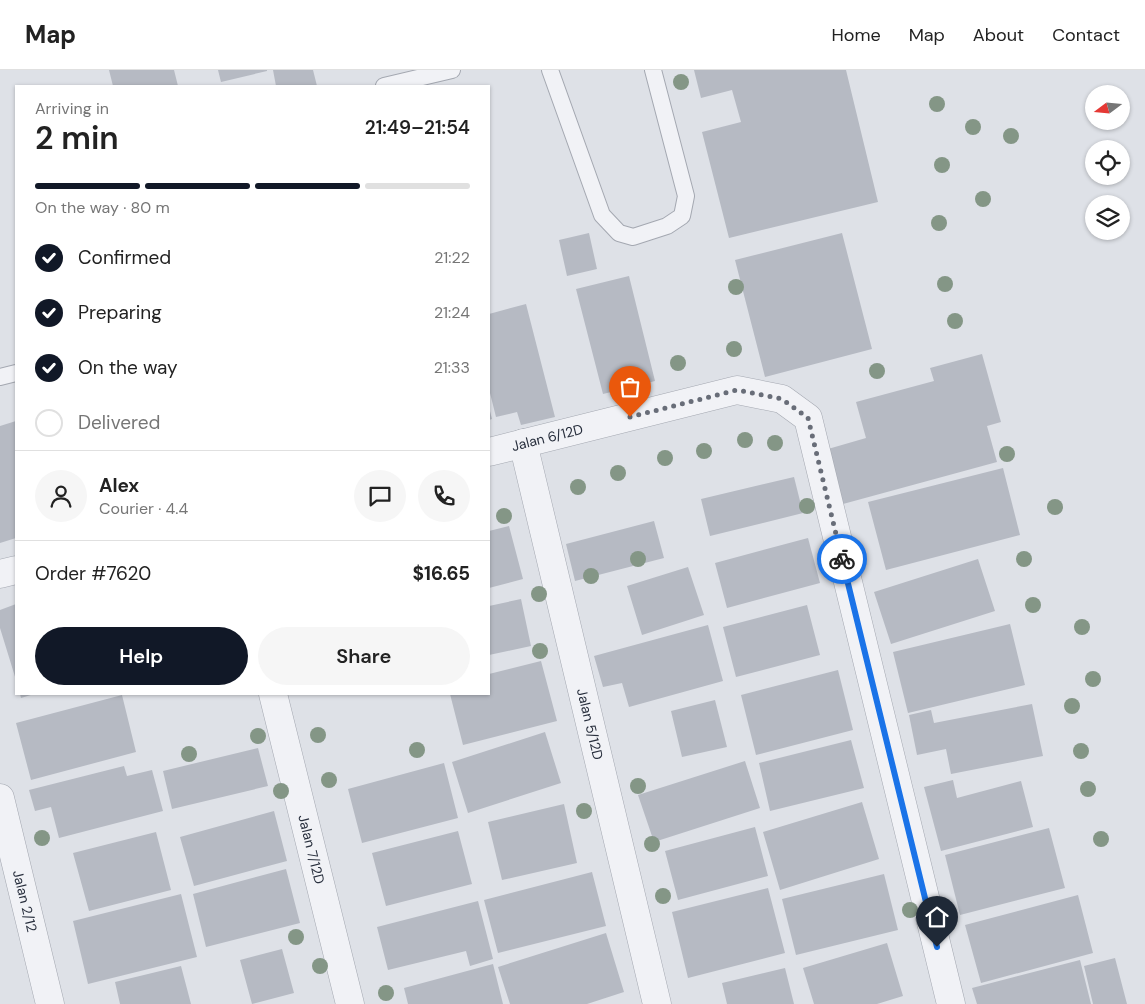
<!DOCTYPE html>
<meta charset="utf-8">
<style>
body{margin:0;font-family:"DM Sans",sans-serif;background:#f6f6f6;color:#222;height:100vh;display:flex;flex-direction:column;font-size:19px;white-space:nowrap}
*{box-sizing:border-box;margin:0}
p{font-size:16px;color:#767676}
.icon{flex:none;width:28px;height:28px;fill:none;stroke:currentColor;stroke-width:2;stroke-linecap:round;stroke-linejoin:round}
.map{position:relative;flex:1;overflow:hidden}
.drawer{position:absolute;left:15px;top:15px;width:475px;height:610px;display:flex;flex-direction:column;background:#fff;border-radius:0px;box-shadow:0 1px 4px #0004}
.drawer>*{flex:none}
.needle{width:32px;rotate:254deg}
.buttons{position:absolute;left:1085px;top:15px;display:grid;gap:10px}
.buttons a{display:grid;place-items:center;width:45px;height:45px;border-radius:50%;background:#fff;box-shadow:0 1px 4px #0004;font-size:25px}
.pin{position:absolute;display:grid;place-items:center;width:42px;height:42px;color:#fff;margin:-51px -21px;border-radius:50% 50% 50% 0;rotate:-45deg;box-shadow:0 0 5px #0007}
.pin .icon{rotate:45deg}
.courier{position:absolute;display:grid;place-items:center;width:50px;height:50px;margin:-25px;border:4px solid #1a73e8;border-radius:50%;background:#fff;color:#222;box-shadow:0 1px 6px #0007}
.head em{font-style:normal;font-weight:600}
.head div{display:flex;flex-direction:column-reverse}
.head{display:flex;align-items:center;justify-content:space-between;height:85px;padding:0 20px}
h1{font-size:32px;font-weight:600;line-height:38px}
.bar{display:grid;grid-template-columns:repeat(4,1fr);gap:8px 5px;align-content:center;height:60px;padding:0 20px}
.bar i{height:6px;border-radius:4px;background:#e0e0e0}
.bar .on{background:#111827}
.bar p{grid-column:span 4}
.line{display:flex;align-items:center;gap:12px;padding:0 20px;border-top:1px solid #e0e0e0}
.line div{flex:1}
.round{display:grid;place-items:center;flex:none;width:52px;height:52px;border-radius:26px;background:#f6f6f6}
ol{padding:0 20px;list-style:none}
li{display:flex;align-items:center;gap:15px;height:55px}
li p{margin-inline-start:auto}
li .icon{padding:5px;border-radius:50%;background:#111827;color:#fff;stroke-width:4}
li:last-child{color:#767676}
li i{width:28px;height:28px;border:2px solid #e0e0e0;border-radius:50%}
.cta{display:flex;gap:10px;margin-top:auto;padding:10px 20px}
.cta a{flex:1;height:58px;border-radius:30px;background:#111827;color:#fff;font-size:20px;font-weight:600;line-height:58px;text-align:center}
.cta a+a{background:#f6f6f6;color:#222}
header{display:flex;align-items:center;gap:30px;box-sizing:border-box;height:70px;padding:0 25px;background:#fff;border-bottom:1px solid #e0e0e0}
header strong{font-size:24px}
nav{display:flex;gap:28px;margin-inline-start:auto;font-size:18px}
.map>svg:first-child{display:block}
</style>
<header>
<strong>Map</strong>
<nav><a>Home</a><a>Map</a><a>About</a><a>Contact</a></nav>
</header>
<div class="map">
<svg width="1145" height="934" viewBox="0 0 1145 934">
<rect width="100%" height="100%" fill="#dee1e7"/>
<path fill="#b6bac3" d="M109 0H174L178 16H113Z
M218 0H267V1L221 12Z
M273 0H313L317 16H276Z
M694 0H846L878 132 729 168 702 62 741 52 732 20 701 28Z
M589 163 597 199 567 206 559 170Z
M842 163 872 279 765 307 735 190Z
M629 206 655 311 603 324 576 219Z
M526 234 555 347 521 355 517 342 496 347 489 319V244Z
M982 284 1001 352 987 356 997 392 843 434 828 379 866 368 856 332 934 311 930 298Z
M489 337 492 349 489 350Z
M16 351V468L0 473V356Z
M1003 398 1020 465 886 500 868 432Z
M794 407 803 443 710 466 701 429Z
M654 451 664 488 575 511 566 474Z
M509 456 523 509 489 518V461Z
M808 468 820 513 727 538 715 493Z
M978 489 995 541 891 574 874 522Z
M688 497 704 545 642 565 627 516Z
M521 529 531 576 489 585V536Z
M16 534V610L0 558V540Z
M807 535 820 585 736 607 723 557Z
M1010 554 1025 615 908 643 893 582Z
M708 555 723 611 629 637 622 613 603 617 594 586Z
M541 591 557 651 463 675 450 624H489V604Z
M838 600 853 660 756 685 741 625Z
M20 624H34L21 628Z
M122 625 136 682 31 710 16 653Z
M715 630 727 677 682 687 671 641Z
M1032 634 1043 686 951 704 946 679 917 685 909 645 931 640 934 653Z
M545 662 561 713 468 743 452 692Z
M851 670 864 718 770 741 759 693Z
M258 678 268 716 172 739 163 701Z
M745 691 760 738 654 772 638 725Z
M444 693 458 748 362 773 348 719Z
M124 696 127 706 152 700 163 741 59 768 51 737 35 741 29 720Z
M953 710 957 728 1021 711 1033 757 941 781 924 717Z
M862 732 879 789 780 820 763 762Z
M564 734 577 793 502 810 488 752Z
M274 741 287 791 194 816 180 767Z
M755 757 768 806 678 830 665 781Z
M1049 758 1065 818 960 845 945 785Z
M458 761 472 814 386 836 372 783Z
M156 762 171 820 89 841 73 783Z
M286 799 300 853 206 877 193 824Z
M592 802 606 856 498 883 484 830Z
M884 804 898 860 796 885 782 829Z
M768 818 785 883 688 908 672 842Z
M181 824 197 887 88 914 73 851Z
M1078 825 1093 883 981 913 965 855Z
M478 831 493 889 470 896 466 881 388 900 377 857Z
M606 863 624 922 587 934H510L498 897Z
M887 873 903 926 877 934H814L803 898Z
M282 879 294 923 252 934 240 890Z
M1115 888 1127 934H1093L1084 896Z
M1080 890 1091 934H977L972 918Z
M493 894 503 934H408L404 918Z
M181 896 191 934H120L115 912Z
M785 898 794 934H727L722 913Z"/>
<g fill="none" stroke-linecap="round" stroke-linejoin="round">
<g stroke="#a4a8b1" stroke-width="18">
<path id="service" d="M550 0 602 145 619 163 633 167 667 156 682 146 686 126 653 0
M384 16 452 0
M0 307 16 303"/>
</g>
<g stroke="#a4a8b1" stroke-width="29">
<g id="minor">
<path id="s1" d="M523 373 657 934"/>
<path id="s2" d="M489 382 737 320 782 329 808 348 951 934"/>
<path d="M0 504 16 500"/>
<path id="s3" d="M273 624 350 934"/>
<path id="s4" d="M0 728 50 934"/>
</g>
</g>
<use href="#service" stroke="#f1f2f6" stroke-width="16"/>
<use href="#minor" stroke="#f1f2f6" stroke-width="28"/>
</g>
<g fill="#849686">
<circle cx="681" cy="12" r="8"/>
<circle cx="937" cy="34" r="8"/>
<circle cx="973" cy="57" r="8"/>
<circle cx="1011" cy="66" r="8"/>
<circle cx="942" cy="95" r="8"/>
<circle cx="983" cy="129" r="8"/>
<circle cx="939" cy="153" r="8"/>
<circle cx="945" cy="214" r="8"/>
<circle cx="736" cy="217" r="8"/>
<circle cx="955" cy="251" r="8"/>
<circle cx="734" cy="279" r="8"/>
<circle cx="678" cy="293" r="8"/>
<circle cx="877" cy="301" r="8"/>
<circle cx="745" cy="370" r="8"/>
<circle cx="775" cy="373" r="8"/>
<circle cx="704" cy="381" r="8"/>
<circle cx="1007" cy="384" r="8"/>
<circle cx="665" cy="388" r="8"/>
<circle cx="618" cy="403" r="8"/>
<circle cx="578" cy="417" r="8"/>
<circle cx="807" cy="436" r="8"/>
<circle cx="1055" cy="437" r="8"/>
<circle cx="504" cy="446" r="8"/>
<circle cx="638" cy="489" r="8"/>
<circle cx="1024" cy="489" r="8"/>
<circle cx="591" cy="506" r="8"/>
<circle cx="539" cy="524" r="8"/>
<circle cx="1033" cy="535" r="8"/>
<circle cx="1082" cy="557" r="8"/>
<circle cx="540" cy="581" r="8"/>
<circle cx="1093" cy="609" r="8"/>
<circle cx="1072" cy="636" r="8"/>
<circle cx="318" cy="665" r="8"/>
<circle cx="258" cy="666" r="8"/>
<circle cx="417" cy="680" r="8"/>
<circle cx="1081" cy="681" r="8"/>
<circle cx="189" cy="684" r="8"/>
<circle cx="329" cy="710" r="8"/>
<circle cx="638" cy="716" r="8"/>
<circle cx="1088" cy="719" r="8"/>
<circle cx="281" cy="721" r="8"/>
<circle cx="584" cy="741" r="8"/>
<circle cx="42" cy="768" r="8"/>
<circle cx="1101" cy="769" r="8"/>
<circle cx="652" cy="774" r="8"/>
<circle cx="663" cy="826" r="8"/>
<circle cx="910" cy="840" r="8"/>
<circle cx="296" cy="867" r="8"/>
<circle cx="320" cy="896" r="8"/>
<circle cx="386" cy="923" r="8"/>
</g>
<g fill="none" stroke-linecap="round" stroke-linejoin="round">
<path stroke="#686d78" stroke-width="5" stroke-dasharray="0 9" d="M630 347 737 320 782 329 808 348 842 489"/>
<path stroke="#1a73e8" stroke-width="6" d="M842 489 937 877"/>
</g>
<g text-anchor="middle" stroke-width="4" stroke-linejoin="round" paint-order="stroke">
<g font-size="14" fill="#282f3d" stroke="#eef0f5">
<text dy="5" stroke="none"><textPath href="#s2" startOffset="60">Jalan 6/12D</textPath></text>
<text dy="5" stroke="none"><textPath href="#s1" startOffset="289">Jalan 5/12D</textPath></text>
<text dy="5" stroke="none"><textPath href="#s3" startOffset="160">Jalan 7/12D</textPath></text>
<text dy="5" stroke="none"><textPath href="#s4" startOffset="106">Jalan 2/12</textPath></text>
</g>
</g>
</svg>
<div class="buttons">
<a><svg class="needle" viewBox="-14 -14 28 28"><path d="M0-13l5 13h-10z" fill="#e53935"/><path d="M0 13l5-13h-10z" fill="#767676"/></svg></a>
<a><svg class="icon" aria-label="locate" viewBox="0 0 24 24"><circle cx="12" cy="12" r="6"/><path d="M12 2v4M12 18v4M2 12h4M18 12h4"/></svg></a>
<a><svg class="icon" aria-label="layers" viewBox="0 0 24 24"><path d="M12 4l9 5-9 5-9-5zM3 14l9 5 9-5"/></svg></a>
</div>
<div class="pin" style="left:630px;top:347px;background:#ea580c"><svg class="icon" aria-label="bag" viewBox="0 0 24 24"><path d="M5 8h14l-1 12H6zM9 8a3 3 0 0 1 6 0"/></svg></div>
<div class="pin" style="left:937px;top:877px;background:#1f2937"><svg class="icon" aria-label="home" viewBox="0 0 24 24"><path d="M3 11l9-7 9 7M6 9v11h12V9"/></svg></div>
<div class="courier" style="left:842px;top:489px"><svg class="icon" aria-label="bike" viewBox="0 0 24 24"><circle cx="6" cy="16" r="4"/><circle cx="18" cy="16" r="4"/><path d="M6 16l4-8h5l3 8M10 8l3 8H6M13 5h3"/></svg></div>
<section class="drawer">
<div class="head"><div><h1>2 min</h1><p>Arriving in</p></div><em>21:49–21:54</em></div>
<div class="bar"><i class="on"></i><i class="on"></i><i class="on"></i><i></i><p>On the way · 80 m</p></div>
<ol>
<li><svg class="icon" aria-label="check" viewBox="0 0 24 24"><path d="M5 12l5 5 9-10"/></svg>Confirmed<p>21:22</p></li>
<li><svg class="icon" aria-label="check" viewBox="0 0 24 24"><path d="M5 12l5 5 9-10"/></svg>Preparing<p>21:24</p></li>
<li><svg class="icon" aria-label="check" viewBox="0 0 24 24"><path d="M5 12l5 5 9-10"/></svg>On the way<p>21:33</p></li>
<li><i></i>Delivered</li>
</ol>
<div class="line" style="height:90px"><a class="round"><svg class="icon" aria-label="person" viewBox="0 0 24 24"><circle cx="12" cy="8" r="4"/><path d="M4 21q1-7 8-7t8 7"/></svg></a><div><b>Alex</b><p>Courier · 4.4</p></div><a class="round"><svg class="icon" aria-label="chat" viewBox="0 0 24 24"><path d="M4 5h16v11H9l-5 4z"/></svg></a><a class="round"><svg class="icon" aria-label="phone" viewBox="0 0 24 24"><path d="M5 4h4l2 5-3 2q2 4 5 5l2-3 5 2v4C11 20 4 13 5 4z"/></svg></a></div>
<div class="line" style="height:65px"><div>Order #7620</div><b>$16.65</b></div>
<div class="cta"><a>Help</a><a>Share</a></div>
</section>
</div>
